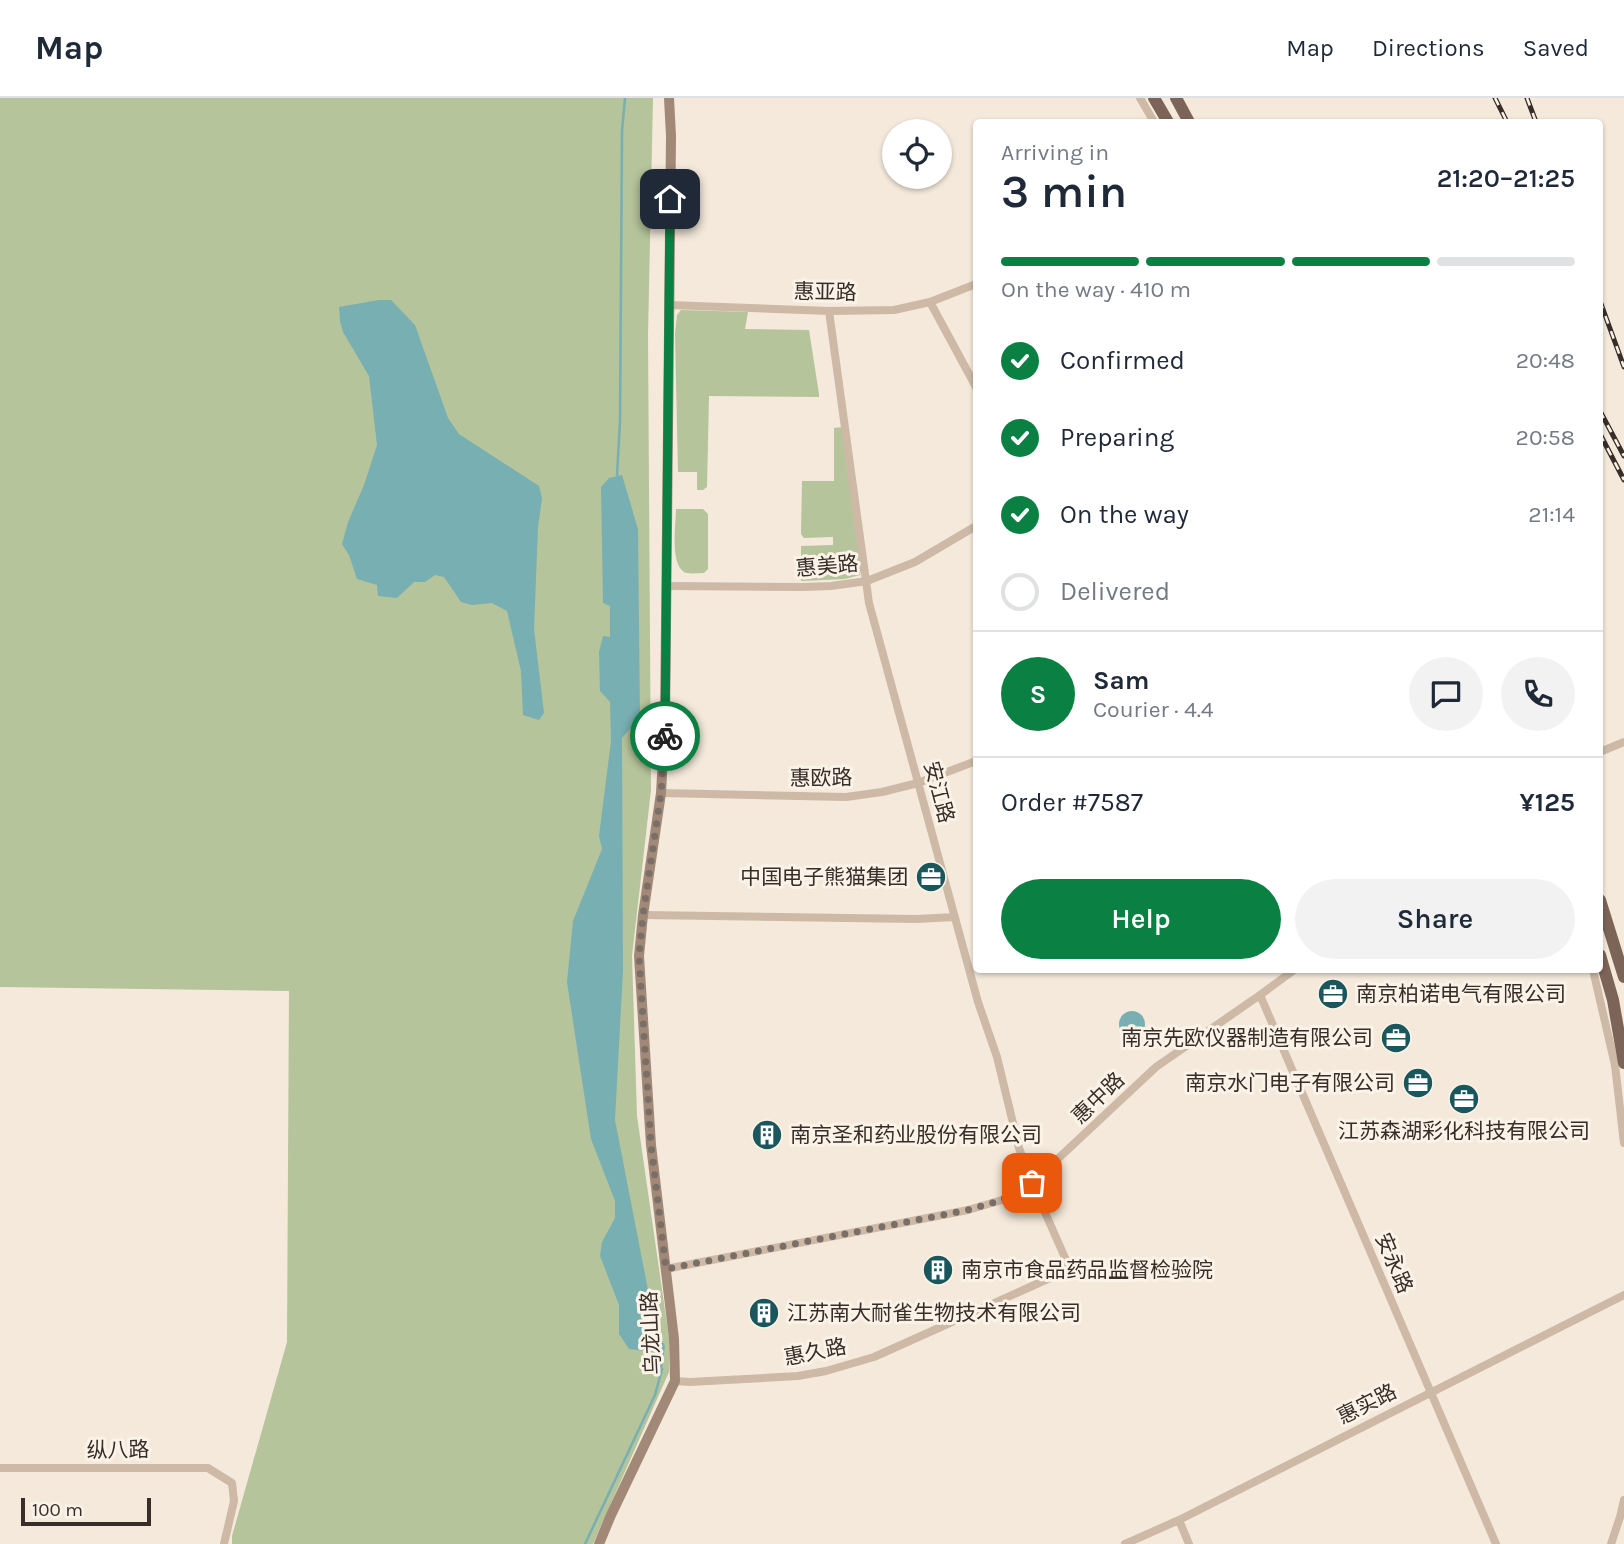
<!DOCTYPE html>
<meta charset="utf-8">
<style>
body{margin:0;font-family:Karla,"Noto Sans SC",sans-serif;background:#f2f2f3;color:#1f2937;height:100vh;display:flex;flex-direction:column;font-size:26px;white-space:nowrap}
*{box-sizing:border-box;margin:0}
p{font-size:23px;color:#747a83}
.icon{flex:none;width:38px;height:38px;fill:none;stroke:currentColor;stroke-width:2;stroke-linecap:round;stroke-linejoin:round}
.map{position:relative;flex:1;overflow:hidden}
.panel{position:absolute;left:973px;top:21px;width:630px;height:854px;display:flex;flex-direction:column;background:#fff;border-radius:7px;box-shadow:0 2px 5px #0004}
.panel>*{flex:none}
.fabs{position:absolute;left:882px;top:21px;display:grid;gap:14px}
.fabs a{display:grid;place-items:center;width:70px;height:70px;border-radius:50%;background:#fff;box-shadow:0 2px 5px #0004;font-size:35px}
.scale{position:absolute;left:21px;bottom:18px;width:130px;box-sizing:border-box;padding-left:7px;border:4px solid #382d28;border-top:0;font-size:19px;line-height:24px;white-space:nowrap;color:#382d28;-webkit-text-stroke:5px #fbf3e8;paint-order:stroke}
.pin{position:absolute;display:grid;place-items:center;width:60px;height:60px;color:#fff;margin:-30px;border-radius:14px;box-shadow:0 4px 10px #0006}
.courier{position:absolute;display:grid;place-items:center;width:70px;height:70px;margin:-35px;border:5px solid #0b8043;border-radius:50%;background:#fff;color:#222;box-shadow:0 2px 9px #0007}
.headline em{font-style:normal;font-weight:600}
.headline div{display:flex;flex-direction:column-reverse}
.headline{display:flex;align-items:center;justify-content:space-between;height:119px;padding:0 28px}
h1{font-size:46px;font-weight:600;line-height:52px}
.bar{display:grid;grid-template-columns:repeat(4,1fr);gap:10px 7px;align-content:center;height:84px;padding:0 28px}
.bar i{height:9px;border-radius:5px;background:#e0e1e3}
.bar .current{background:#0b8043}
.bar p{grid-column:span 4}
.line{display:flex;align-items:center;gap:18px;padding:0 28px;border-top:2px solid #e0e1e3}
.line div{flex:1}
.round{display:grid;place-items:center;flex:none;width:74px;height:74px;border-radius:37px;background:#f2f2f3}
ol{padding:0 28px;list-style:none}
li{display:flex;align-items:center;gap:21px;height:77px}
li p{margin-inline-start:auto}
li .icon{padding:7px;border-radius:50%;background:#0b8043;color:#fff;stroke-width:4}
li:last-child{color:#747a83}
li i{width:38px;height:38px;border:4px solid #e0e1e3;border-radius:50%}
.button{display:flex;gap:14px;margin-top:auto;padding:14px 28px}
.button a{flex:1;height:80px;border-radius:42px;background:#0b8043;color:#fff;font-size:28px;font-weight:600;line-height:80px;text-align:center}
.button a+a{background:#f2f2f3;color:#1f2937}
header{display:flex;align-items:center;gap:42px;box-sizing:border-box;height:98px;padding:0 35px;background:#fff;border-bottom:2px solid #e0e1e3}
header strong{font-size:33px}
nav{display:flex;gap:38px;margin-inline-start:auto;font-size:24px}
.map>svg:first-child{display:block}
</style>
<header>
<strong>Map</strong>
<nav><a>Map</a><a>Directions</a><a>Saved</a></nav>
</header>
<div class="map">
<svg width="1624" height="1446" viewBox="0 0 1624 1446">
<rect width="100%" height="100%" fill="#f4e9db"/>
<path fill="#b5c49a" d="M0 0H653L648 237 651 692 632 858 637 1018 669 1240V1274L593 1446H232V1438L287 1244 289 893 0 889Z
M681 212 748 214 745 231 809 232 819 296V299L709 298 707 389 703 392H697V374H678L675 236 677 217Z
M843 329 862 468 860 477 845 481 801 483V448L833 447V439L804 440 801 436 802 383H834V330Z
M676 411H703L708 416V471L704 475C700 475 692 476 687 475 669 470 676 426 676 411Z"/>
<path fill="#78afb3" d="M379 202H391L415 227 448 320 459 336 539 388 542 400 538 429 534 531 544 615 539 622 523 617 521 573 507 513 492 505 472 507 461 504 444 479 435 477 425 484H414L397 500 378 498 377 487 357 481 349 457 342 446 348 424 364 387 377 347 369 278 343 234 340 223 339 209Z
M622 377 638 431 640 622 635 625 622 640 623 872 615 1022 655 1228 665 1248 662 1271 655 1267 654 1254 629 1251 619 1236V1207L600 1158 602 1144 615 1120V1103L591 1041 567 884 573 823 602 751 599 738 611 643 610 604 600 593 599 554 603 538 610 539V508L603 505 601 389 609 380Z
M1119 926a13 13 0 1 1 26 0a13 13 0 1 1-26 0Z"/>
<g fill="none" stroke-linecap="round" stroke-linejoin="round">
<path stroke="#78afb3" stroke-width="2.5" d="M617 377 620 324 622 33 625 0
M585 1446 655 1297 662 1271"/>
<path stroke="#cdb9a6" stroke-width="8" d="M1140 0 1154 24
M930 204 976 289
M669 207 829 213 894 212 930 204 976 186
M667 488 803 489 831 488 867 483 915 464 976 428
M1600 654 1624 644
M661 695 846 699 882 694 918 685 976 663
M643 817 916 821 955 819
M1593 872 1615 967 1624 1045
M1260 897 1496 1446
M666 1171 968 1112 1002 1102 1032 1085 1156 969 1260 897 1294 872
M675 1283 690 1284 798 1278 826 1273 874 1259 1070 1171 1032 1085 1019 1050 997 959 978 904 869 505 829 213
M0 1370H208L232 1385 234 1403 224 1446
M1179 1422 1189 1446
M1125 1446 1179 1422 1624 1197
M1611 1446 1620 1419 1624 1402"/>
<path stroke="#a18877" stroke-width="10" d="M599 1446 611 1417 675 1283 674 1241 651 1047 639 858 643 817 661 695 665 624 671 38 669 0"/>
<path stroke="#7c6558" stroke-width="12" d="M1154 0 1168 24
M1176 0 1189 24
M1600 802 1624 879
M1600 857 1613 902 1624 965"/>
<g stroke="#382d28" stroke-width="5">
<path id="rail" d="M1495 0 1507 24
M1527 0 1536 24
M1600 203 1624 269
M1600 313 1624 358
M1600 336 1624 382"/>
</g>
<use href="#rail" stroke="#fbf3e8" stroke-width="2.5" stroke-dasharray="8" stroke-linecap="butt"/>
</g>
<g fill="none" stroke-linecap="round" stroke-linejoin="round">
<path stroke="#7a6f67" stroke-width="7" stroke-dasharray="0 12.6" d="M665 638 661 695 643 817 639 858 651 1047 666 1171 968 1112 1002 1102 1032 1085"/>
<path stroke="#0b8043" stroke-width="9" d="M665 638 670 101"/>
</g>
<defs>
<g id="office-disc" transform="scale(1.575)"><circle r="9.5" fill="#1a575d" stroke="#fbf3e8"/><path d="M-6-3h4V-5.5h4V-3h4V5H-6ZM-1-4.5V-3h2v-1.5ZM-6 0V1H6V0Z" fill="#fff"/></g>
<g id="building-disc" transform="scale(1.575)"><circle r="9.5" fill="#1a575d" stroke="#fbf3e8"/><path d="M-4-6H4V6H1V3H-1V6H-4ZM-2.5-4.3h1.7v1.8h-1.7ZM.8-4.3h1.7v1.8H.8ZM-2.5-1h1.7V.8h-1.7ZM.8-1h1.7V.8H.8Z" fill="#fff"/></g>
</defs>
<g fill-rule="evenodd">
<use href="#office-disc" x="931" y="779"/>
<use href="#office-disc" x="1333" y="896"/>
<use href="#office-disc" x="1396" y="940"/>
<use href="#office-disc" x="1418" y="985"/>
<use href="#office-disc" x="1464" y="1001"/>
<use href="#building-disc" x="767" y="1037"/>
<use href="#building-disc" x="938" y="1172"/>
<use href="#building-disc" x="764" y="1215"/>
</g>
<g text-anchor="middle" stroke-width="6" stroke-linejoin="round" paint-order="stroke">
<g font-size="21" fill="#382d28" stroke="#fbf3e8">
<text transform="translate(825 194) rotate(1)" y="7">惠亚路</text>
<text transform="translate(827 468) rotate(-5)" y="7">惠美路</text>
<text transform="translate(821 680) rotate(-1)" y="7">惠欧路</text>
<text transform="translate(939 694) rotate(75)" y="7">安江路</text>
<text transform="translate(1098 1000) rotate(-44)" y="7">惠中路</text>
<text transform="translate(1394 1165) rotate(67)" y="7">安永路</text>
<text transform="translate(651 1235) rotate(-93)" y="7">乌龙山路</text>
<text transform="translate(815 1254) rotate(-11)" y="7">惠久路</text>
<text transform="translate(1367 1306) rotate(-27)" y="7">惠实路</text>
<text transform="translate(118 1352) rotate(-1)" y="7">纵八路</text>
</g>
<g font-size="21" fill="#382d28" stroke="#fbf3e8" text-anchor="start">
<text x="908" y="786" text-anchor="end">中国电子熊猫集团</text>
<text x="1356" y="903">南京柏诺电气有限公司</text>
<text x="1373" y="947" text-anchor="end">南京先欧仪器制造有限公司</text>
<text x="1395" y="992" text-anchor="end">南京水门电子有限公司</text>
<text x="1464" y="1040" text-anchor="middle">江苏森湖彩化科技有限公司</text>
<text x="790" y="1044">南京圣和药业股份有限公司</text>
<text x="961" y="1179">南京市食品药品监督检验院</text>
<text x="787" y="1222">江苏南大耐雀生物技术有限公司</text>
</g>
</g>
</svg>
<div class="fabs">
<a><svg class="icon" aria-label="locate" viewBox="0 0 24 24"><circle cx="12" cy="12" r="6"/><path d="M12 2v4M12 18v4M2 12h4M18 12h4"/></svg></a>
</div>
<div class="scale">100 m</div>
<div class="pin" style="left:1032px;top:1085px;background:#ea580c"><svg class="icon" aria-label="bag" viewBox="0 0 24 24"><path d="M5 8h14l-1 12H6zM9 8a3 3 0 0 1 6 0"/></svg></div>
<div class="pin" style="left:670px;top:101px;background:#1f2937"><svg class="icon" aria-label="home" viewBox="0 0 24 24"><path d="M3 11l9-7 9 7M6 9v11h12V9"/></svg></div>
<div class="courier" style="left:665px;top:638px"><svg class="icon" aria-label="bike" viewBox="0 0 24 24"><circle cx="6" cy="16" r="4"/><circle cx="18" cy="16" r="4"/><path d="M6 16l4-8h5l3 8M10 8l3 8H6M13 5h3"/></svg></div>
<section class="panel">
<div class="headline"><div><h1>3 min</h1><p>Arriving in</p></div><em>21:20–21:25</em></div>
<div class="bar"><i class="current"></i><i class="current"></i><i class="current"></i><i></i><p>On the way · 410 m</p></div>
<ol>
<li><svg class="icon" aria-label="check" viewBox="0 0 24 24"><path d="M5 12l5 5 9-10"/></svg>Confirmed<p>20:48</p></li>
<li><svg class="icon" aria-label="check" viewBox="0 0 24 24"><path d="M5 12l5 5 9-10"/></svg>Preparing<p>20:58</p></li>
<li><svg class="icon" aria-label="check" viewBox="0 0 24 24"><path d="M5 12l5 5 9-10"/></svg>On the way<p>21:14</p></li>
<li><i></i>Delivered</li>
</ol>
<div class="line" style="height:126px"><b class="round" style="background:#0b8043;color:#fff">S</b><div><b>Sam</b><p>Courier · 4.4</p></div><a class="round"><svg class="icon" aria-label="chat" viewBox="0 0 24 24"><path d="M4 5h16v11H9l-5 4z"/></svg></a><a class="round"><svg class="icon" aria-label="phone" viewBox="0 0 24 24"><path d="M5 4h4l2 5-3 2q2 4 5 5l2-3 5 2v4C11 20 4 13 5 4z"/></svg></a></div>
<div class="line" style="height:91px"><div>Order #7587</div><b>¥125</b></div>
<div class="button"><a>Help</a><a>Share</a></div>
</section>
</div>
